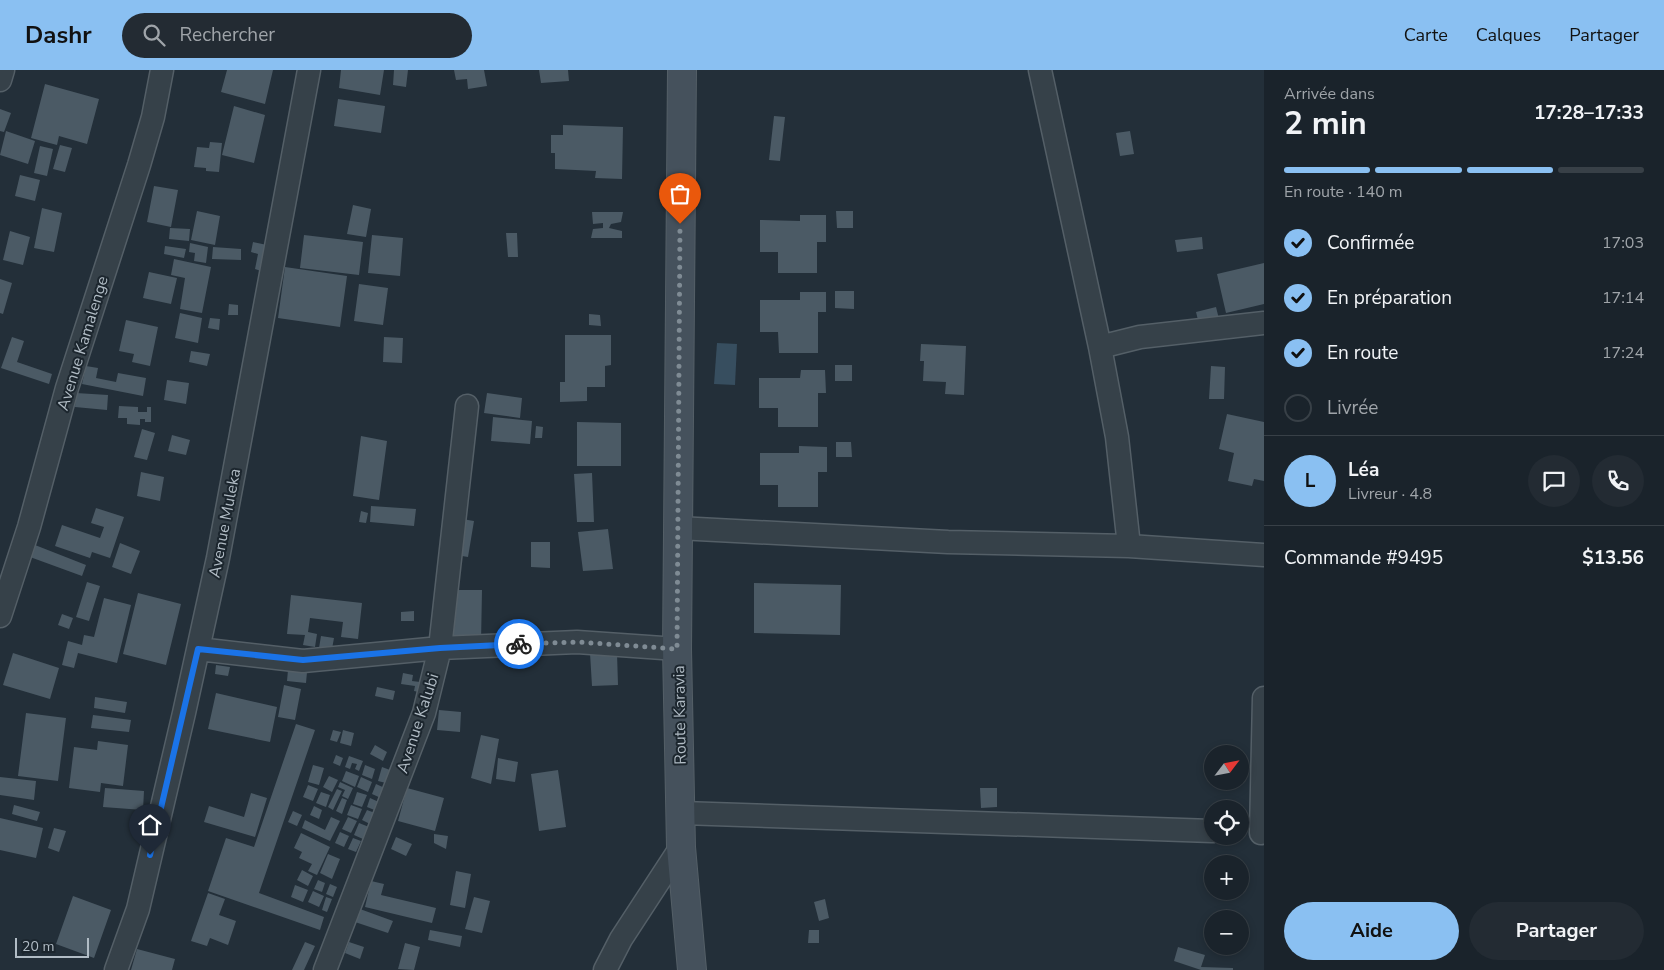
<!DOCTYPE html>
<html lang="fr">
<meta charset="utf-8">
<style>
body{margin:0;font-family:"Nunito Sans",sans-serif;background:#232b33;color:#f1f3f6;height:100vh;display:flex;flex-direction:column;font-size:19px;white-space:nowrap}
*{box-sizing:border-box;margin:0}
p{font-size:16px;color:#9fa4a9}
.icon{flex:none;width:28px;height:28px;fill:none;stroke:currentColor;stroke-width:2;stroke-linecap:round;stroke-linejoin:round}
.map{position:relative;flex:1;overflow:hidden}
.sheet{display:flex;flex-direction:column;background:#1a232b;width:400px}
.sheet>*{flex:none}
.needle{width:32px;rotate:58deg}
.buttons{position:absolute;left:1204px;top:675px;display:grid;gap:10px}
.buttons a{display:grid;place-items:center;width:45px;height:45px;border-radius:50%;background:#1a232b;box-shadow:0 2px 8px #0003,0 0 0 1px #384047;font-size:25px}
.scale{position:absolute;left:15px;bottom:12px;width:74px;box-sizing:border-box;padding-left:5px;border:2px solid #b1bcc5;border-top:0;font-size:14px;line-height:18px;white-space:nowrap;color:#b1bcc5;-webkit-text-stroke:4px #1c262e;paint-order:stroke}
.pin{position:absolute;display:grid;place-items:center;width:42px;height:42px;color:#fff;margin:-51px -21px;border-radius:50% 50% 50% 0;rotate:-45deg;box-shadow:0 0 5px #0007}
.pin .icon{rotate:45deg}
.courier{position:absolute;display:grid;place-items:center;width:50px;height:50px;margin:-25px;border:4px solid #1a73e8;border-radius:50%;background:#fff;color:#222;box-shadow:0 1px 6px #0007}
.summary em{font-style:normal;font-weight:700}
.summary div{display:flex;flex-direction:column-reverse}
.summary{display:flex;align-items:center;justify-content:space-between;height:85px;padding:0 20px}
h1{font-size:32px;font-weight:700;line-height:38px}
.bar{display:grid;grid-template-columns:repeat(4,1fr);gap:8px 5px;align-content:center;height:60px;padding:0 20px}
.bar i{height:6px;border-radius:4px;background:#384047}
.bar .selected{background:#8ac0f2}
.bar p{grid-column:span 4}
.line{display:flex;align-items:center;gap:12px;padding:0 20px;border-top:1px solid #384047}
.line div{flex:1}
.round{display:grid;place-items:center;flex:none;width:52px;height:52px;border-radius:26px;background:#232b33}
ol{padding:0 20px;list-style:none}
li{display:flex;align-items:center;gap:15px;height:55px}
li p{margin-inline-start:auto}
li .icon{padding:5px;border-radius:50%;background:#8ac0f2;color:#111;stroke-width:4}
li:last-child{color:#9fa4a9}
li i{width:28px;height:28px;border:2px solid #384047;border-radius:50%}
.cta{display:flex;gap:10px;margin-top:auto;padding:10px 20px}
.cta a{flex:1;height:58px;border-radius:30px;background:#8ac0f2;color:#111;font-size:20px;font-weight:700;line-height:58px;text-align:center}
.cta a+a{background:#232b33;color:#f1f3f6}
header{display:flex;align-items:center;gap:30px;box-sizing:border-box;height:70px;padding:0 25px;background:#8ac0f2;color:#111}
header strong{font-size:24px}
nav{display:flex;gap:28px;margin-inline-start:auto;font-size:18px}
.search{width:350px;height:45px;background:#232b33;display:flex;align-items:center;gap:12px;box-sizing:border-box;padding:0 18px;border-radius:28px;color:#9fa4a9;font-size:19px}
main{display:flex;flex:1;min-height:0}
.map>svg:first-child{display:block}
</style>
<header>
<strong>Dashr</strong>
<div class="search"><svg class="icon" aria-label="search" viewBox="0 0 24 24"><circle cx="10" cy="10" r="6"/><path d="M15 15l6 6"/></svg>Rechercher</div>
<nav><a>Carte</a><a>Calques</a><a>Partager</a></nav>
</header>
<main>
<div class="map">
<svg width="1264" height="900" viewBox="0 0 1264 900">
<rect width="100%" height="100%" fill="#232f39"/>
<path fill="#374e5f" d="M717 273 737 274 735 315 714 314Z"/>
<path fill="#4b5a65" d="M227 0H273L265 34 221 22Z
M341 0H384L380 25 339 18Z
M394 0H408L406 17 393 15Z
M454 0H484L487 16 468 19 467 9 456 10Z
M539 0H568L569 11 541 13Z
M45 14 99 29 87 74 59 66 57 75 31 68Z
M338 29 385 36 381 63 334 56Z
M234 36 265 45 254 93 222 85Z
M0 39 11 43 4 62 0 61Z
M774 46 785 47 780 91 769 90Z
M563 55 623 57 622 109 595 108 596 101 555 99V83H551V65H563Z
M6 61 35 71 28 94 0 85Z
M1130 61 1134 84 1120 86 1116 63Z
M210 72 222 73 219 102 206 101V98L194 97 197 77 209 78Z
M60 75 72 78 65 102 53 99Z
M40 76 53 79 47 106 34 103Z
M20 105 40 110 35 131 15 126Z
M154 116 178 120 171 157 147 152Z
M353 135 371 139 366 167 347 164Z
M42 138 62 143 54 182 34 178Z
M197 141 220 146 215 175 191 170Z
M836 141H853V158H837Z
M592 142H623L621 152 611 154 609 158 622 161V168H591L593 159 603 158V153L593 154Z
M800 145H826V172H817V203H778V182H760V150L800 151Z
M170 158 190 159 189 171 169 169Z
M10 161 30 167 23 195 3 190Z
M506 163H517L518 187H508Z
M304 165 363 172 359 205 300 198Z
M372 165 403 168 400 206 368 203Z
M1202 167 1203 179 1177 182 1175 170Z
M253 172 267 175 261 201 255 199 258 184 251 182Z
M190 173 208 177 206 193 194 191 195 183 189 182Z
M165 176 186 179 184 188 164 184Z
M213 177 241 179V190L212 189Z
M174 189 211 197 202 243 180 239 185 208 171 205Z
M1264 193V234L1226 243 1217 204Z
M285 197 347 206 340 257 278 248Z
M149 202 177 208 171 234 143 228Z
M0 209 12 213 3 244 0 243Z
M359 214 388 218 383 255 354 251Z
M835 221H854V239L835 238Z
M800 222H826V242H818V283H779L778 262H760V230H800Z
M229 234 238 235V245H228Z
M1216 237 1219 249 1199 254 1196 242Z
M180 243 202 248 198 273 175 268Z
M589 244 600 245 601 256 589 255Z
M210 248 220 249 219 260 208 258Z
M126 250 158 257 150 296 132 292 134 284 119 281Z
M565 265H611V295L605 296V317H587V331L560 332V312H565Z
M12 267 24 271 17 292 52 304 49 314 1 298Z
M384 267 403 268 402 293 383 292Z
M921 274 966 276 964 325 945 324 946 312 923 311 924 291H920Z
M191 281 210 284 207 296 189 292Z
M835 295H852V311H835Z
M86 296 98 298 96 308 116 312 118 303 146 308 143 326 82 314Z
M1211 296 1225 297 1224 329H1209Z
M801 300H825L826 323H818V357H778V338H759V308H800Z
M167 310 189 313 186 334 164 330Z
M76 323 108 325 107 340 75 337Z
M487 323 522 328 520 348 484 343Z
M119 336 138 337V342H147V337H151V352H145V349H140V355L127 354V348H118Z
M1227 344 1264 352V411L1254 409 1252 416 1228 411 1234 383 1219 379Z
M493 347 532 351 530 374 491 371Z
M577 352 621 353V396H577Z
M536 356 543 357 542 368H535Z
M142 359 155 363 147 390 134 387Z
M172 365 190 370 186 385 168 381Z
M361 366 387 371 379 430 353 426Z
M836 372H851L852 387H836Z
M799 376 827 377V402H818V437H778V415H760V383H799Z
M141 402 164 407 160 431 137 426Z
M592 403 594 452H577L574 404Z
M371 436 416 439 414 456 370 452Z
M96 438 124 447 110 488 92 482 90 488 55 476 62 455 100 468 104 457 91 453Z
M361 441 368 443 366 453 359 452Z
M462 449 474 451 468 487 456 485Z
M608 459 613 499 583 501 578 462Z
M531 472H550V498L531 497Z
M120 473 140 481 131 504 112 497Z
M35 475 86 495 82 506 30 487Z
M87 512 100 516 89 551 76 547Z
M754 513 841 515 840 565 754 563Z
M452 520H482L481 573 451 572Z
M138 523 181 534 166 595 123 584Z
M291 525 362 533 358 569 341 567 343 552 310 548 308 562 317 564 315 577 303 575 305 565 287 564Z
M104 528 131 535 117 593 78 583 74 598 62 595 68 571 82 575 84 565 94 567Z
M414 541V551H401V542Z
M62 544 73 548 69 559 58 555Z
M321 566 334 568 332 579 319 578Z
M13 583 59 598 50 629 3 615Z
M590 583H617L618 615 592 616Z
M216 595 230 597 228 606 215 604Z
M288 600 307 602 306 613 287 611Z
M403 603 413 605 412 611 420 612 419 622 414 621 415 616 401 614Z
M284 615 301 619 295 650 278 647Z
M377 617 395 621 393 630 375 626Z
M216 623 277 637 270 672 208 659Z
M95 627 127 632 125 643 94 638Z
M439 640 461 642 460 662 437 660Z
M26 643 66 648 58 711 18 706Z
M93 645 131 650 129 662 91 658Z
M296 654 315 660 259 823 324 847 320 860 208 821 226 768 254 777Z
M333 660 341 662 337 672 330 670Z
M343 660 354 663 351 676 340 673Z
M481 665 499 669 491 714 471 708Z
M98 671 128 675 123 716 101 713 100 722 69 718 74 677 97 680Z
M375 675 387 682 383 691 370 684Z
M336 685 343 688 340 696 333 693Z
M349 686 363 691 359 701 355 699 357 694 352 693 350 699 345 697Z
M498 688 518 692 515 712 496 709Z
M313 695 324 698 319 715 308 712Z
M365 695 375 699 372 709 362 705Z
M382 697 390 700 386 713 378 711Z
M558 700 566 757 539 761 531 704Z
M346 701 359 706 355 717 342 711Z
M329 706 338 710 332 722 323 717Z
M0 707 36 711 34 730 0 725Z
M361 707 372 712 368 722 357 717Z
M340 712 353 718 348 729 342 726 345 720 338 717Z
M376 714 387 719 383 729 372 724Z
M308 715 318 719 313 731 303 727Z
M105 718 144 721 143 740 103 737Z
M407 718 444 728 435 761 398 751Z
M980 718H997V737L981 738Z
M337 719 342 721 333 740 328 737Z
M321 722 330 725 326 737 316 733Z
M357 722 367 725 362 737 353 734Z
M251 723 267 728 255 767 204 752 209 736 244 747Z
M342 728 347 730 342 744 336 741Z
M370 728 381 733 377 741 367 737Z
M14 735 40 742 37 751 12 744Z
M351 735 362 739 358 749 347 745Z
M314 736 322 740 319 749 310 745Z
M367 740 375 743 370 754 362 750Z
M293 741 302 745 297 756 288 752Z
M331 747 340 751 330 771 302 758 305 750 325 760Z
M348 747 357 751 351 763 342 759Z
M0 748 43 758 36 788 0 780Z
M359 753 369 757 363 769 354 765Z
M54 758 66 761 59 782 48 778Z
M340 762 349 766 344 777 335 773Z
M301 763 330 777 317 805 308 801 312 794 299 788 302 782 294 778Z
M434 764 448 766 446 779 434 773Z
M396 767 412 774 406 786 391 779Z
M353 768 361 771 356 782 348 779Z
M328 784 340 789 332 809 320 803Z
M302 800 313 806 308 816 297 810Z
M456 801 471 804 465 838 450 835Z
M318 810 325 813 322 822 314 819Z
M371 811 384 814 381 825 436 838 432 853 365 837Z
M330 814 337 817 333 827 326 824Z
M295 815 308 820 303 832 291 827Z
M313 821 324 826 319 837 308 832Z
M208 823 225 829 219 845 236 851 228 875 210 868 207 876 191 871Z
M73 826 111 840 94 888 56 874Z
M326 827 332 829 327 842 322 840Z
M474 827 490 831 482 863 465 859Z
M825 829 829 848 819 851 814 832Z
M360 839 393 851 388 863 355 852Z
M430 860 462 866 460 877 428 870Z
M809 860H819V873H808Z
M305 872 315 876 304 900H292Z
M349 872 364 877 360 889 345 883Z
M405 873 420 877 414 900 398 899Z
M1178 877 1205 885 1201 897 1233 898V900H1201L1174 891Z
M137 879 175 889 172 900H131Z"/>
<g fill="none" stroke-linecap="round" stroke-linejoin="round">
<g stroke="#545f67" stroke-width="25">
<path id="street" d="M1040 0 1100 277 1117 367 1129 476
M0 10 3 0
M1100 277 1140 267 1264 253
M678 458 948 472 1129 476 1264 485
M0 546 29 457 67 318 139 95 153 47 162 0
M198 579 303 591 440 578 577 572 677 579
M682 743 1212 761
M1261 763 1264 628
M116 900 138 839 184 643 218 488 309 0
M325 900 424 643 440 578 467 336
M605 900 621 869 681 777"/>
</g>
<g stroke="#545f67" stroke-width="30">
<path id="secondary" d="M682 0 677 579 681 777 692 900"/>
</g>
<use href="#street" stroke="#364149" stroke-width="22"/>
<use href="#secondary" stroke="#45515c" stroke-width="28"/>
</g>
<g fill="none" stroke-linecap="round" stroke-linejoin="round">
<path stroke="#7f8b94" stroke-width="5" stroke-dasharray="0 9" d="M519 574 577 572 677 579 680 154"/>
<path stroke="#1a73e8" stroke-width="6" d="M150 785 198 579 303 590 440 578 519 574"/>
</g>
<g text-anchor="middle" stroke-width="4" stroke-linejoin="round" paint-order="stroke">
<g font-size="16" fill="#b1bcc5" stroke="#1c262e">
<text transform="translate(82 273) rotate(-73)" y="6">Avenue Kamalenge</text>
<text transform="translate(224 453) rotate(-79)" y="6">Avenue Muleka</text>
<text transform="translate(679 645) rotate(-91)" y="6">Route Karavia</text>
<text transform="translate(417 653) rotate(-72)" y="6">Avenue Kalubi</text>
</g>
</g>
</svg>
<div class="buttons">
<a><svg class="needle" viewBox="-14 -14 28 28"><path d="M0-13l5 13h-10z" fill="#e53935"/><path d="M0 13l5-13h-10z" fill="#9fa4a9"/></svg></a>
<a><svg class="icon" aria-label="locate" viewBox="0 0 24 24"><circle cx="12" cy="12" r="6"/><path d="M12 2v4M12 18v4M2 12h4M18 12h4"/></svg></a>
<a>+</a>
<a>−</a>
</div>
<div class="scale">20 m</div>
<div class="pin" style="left:680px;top:154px;background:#ea580c"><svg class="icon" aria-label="bag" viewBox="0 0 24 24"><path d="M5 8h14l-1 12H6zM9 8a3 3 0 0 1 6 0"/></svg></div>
<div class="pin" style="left:150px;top:785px;background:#1f2937"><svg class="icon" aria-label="home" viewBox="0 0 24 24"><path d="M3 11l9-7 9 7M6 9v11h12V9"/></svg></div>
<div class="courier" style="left:519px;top:574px"><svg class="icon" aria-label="bike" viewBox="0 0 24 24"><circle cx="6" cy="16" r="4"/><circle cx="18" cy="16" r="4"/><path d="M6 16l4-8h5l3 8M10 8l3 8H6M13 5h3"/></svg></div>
</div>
<section class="sheet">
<div class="summary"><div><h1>2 min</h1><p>Arrivée dans</p></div><em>17:28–17:33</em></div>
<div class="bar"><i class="selected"></i><i class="selected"></i><i class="selected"></i><i></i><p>En route · 140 m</p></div>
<ol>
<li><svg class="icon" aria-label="check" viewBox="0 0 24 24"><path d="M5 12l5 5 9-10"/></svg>Confirmée<p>17:03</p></li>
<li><svg class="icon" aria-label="check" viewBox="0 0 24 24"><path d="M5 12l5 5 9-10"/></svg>En préparation<p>17:14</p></li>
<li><svg class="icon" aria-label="check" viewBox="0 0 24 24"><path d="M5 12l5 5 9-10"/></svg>En route<p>17:24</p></li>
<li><i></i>Livrée</li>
</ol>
<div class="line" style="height:90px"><b class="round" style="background:#8ac0f2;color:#111">L</b><div><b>Léa</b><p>Livreur · 4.8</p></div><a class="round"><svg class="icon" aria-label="chat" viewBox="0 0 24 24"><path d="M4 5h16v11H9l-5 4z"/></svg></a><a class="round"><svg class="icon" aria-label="phone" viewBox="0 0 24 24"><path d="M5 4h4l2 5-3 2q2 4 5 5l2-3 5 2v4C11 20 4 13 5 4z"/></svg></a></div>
<div class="line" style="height:65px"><div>Commande #9495</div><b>$13.56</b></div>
<div class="cta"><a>Aide</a><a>Partager</a></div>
</section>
</main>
